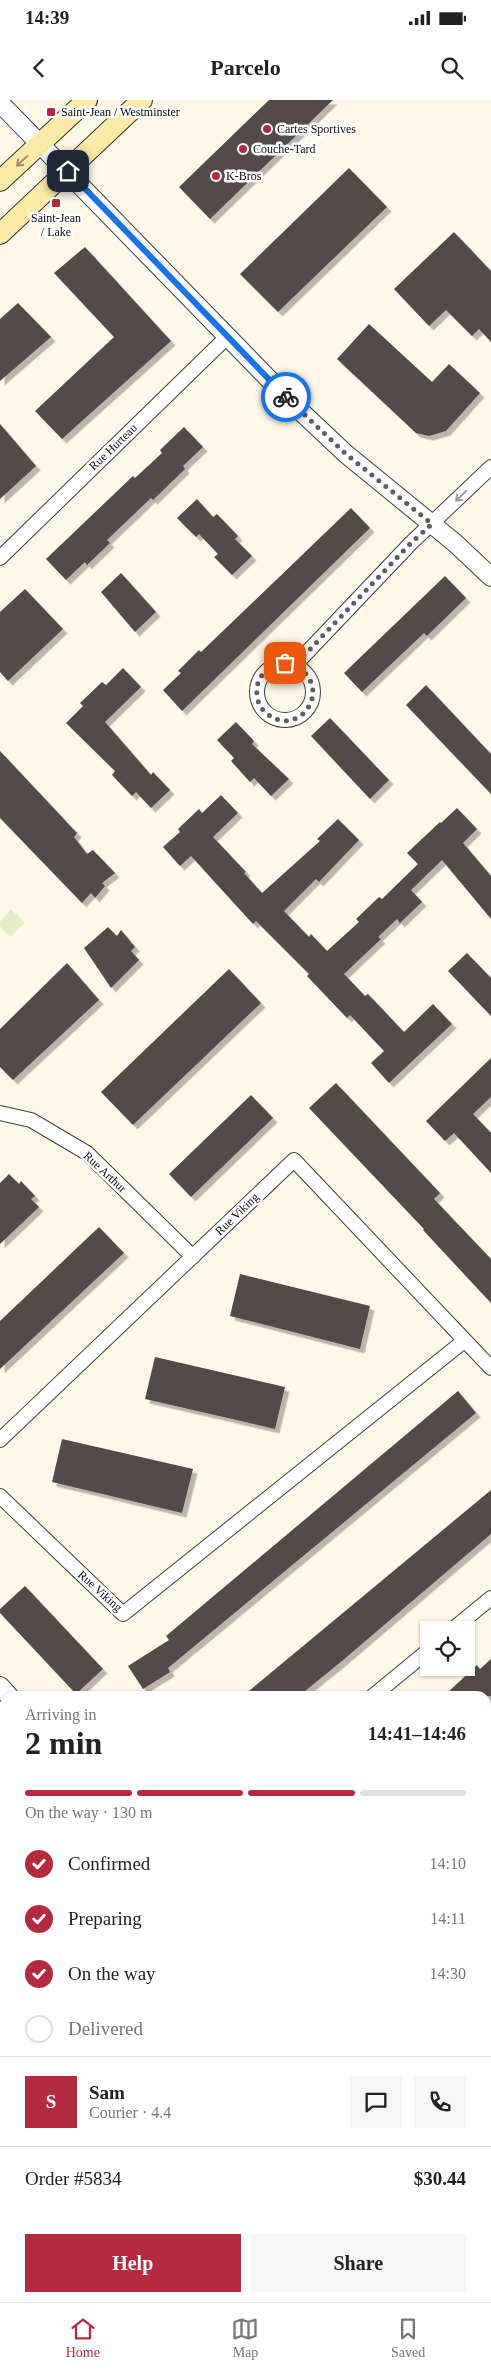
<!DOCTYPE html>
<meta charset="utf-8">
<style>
body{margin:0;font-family:"Times New Roman",serif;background:#f6f6f6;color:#222;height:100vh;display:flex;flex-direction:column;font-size:19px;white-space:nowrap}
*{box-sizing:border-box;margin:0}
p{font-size:16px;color:#767676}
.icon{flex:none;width:28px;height:28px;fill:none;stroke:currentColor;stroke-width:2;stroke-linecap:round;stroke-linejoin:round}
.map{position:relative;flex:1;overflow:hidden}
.sheet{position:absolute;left:0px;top:1591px;width:491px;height:611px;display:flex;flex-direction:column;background:#fff;border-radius:15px 15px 0 0;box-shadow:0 1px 4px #0004}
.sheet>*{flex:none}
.buttons{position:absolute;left:420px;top:1521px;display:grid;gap:10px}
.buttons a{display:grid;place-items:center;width:55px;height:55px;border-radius:0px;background:#fff;box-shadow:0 1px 4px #0004;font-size:25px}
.pin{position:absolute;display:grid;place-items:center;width:42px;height:42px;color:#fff;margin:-21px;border-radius:10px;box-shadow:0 2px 8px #0006}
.courier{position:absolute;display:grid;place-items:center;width:50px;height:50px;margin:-25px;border:4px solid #1a73e8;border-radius:50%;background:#fff;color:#222;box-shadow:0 1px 6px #0007}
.overview em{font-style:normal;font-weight:800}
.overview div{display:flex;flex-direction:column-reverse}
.overview{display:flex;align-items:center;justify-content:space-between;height:85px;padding:0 25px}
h1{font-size:32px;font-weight:800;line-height:38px}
.bar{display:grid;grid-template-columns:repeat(4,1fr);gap:8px 5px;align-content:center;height:60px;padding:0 25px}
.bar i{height:6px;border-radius:4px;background:#e0e0e0}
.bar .selected{background:#b42a3e}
.bar p{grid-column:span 4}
.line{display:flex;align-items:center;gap:12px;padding:0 25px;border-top:1px solid #e0e0e0}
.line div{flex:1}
.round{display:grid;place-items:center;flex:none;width:52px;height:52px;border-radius:0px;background:#f6f6f6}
ol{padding:0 25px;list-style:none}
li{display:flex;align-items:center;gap:15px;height:55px}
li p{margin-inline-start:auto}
li .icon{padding:5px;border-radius:50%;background:#b42a3e;color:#fff;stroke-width:4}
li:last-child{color:#767676}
li i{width:28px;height:28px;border:2px solid #e0e0e0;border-radius:50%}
.cta{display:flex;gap:10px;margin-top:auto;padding:10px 25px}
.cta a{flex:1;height:58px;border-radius:0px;background:#b42a3e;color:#fff;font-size:20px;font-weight:800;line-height:58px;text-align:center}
.cta a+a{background:#f6f6f6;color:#222}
.status{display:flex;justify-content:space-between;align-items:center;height:35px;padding:0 25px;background:#fff;direction:ltr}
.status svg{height:14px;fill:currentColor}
header{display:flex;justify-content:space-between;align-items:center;height:65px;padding:0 25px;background:#fff;font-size:22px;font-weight:800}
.menu{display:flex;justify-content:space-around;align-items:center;height:70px;border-top:1px solid #e0e0e0;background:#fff;font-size:14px;color:#767676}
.menu a{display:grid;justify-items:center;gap:2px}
.menu .selected{color:#b42a3e}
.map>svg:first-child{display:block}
</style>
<div class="status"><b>14:39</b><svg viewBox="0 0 49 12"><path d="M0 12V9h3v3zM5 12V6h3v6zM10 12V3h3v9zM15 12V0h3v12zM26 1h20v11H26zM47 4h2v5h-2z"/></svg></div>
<header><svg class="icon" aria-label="back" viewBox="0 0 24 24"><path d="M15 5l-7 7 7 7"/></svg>Parcelo<svg class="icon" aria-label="search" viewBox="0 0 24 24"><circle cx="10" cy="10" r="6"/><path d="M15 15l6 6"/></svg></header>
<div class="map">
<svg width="491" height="2202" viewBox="0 0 491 2202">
<defs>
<filter id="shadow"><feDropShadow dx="4.5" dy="4.5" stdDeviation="0" flood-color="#0004"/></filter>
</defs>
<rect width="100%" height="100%" fill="#fef8e9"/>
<path fill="#d3e6b5" d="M0 1606 5 1611V1811L0 1812Z
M491 1934V2076L486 2071V1939Z
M0 2034 5 2039V2198H99L95 2202H0Z
M486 2124 491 2129V2202H328L324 2198H486Z"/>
<path fill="#e4eec7" d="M11 809 25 823 10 837 0 827V822Z
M2 2077 5 2080V2198H36L31 2202H0V2079Z"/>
<path fill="#534b48" filter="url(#shadow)" d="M269 0H333L210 119 179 87Z
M349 68 387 107 278 212 240 174Z
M454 132 491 171V242L479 229 472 236 446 210 429 226 394 189Z
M85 147 171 241 62 339 35 311 114 237 54 173Z
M18 203 51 237 0 281V219Z
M369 224 432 282 449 264 480 293 446 331 429 336 416 333 337 259Z
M0 324 36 366 0 399Z
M184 327 203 347 183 366 185 369 153 400 151 398 107 440 110 443 87 465 85 462 66 480 46 459 133 376 135 378 162 353 160 350Z
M197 399 213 417 217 414 238 436 235 439 252 456 232 475 214 457 218 454 199 434 196 437 177 418Z
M351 408 370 428 182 611 163 590 181 573 178 571 199 550 201 552Z
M121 473 156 512 135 532 101 492Z
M445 476 466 498 427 536 424 533 362 592 344 573Z
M25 489 63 529 8 581 0 572V512Z
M123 568 141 587 105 622 151 675 153 672 170 690 151 708 136 692 132 696 112 675 115 671 66 623 83 606 80 603 102 582 106 585Z
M426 585 491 654V694L406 605Z
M330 618 389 680 370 699 311 636Z
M236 622 254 641 252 644 289 679 271 696 254 678 250 682 231 661 234 658 217 640Z
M0 651 77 733 74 737 87 754 93 750 115 773 102 783 105 786 95 798 91 793 82 803 0 718Z
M221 695 238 713 213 737 246 772 244 773 262 793 320 741 317 739 338 719 359 740 319 782 316 779 284 811 309 837 311 834 327 851 359 822 356 819 379 797 382 799 418 764 407 753 440 722 441 723 457 708 477 729 463 743 491 776V819L442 760 411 790 422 802 400 823 397 819 378 837 381 839 344 874 365 896 368 894 404 932 433 904 452 924 389 983 371 963 384 951 350 915 347 918 307 876 309 874 256 821 253 824 191 756 180 766 163 747 180 732 178 729 199 709 202 713Z
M108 827 117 836 121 830 135 847 131 851 139 860 111 888 84 848Z
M467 853 491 878V916L448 871Z
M67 863 99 900 13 980 0 967V929Z
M229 869 261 903 133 1025 101 992Z
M491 958V997L473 1014 491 1033V1073L454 1033 445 1041 426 1021Z
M336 983 440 1093 434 1099 491 1159V1203L423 1130 424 1129 309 1008Z
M251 995 273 1018 191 1097 169 1074Z
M9 1074 19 1084 21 1081 35 1096 31 1099 39 1107 0 1144V1083Z
M99 1127 124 1153 0 1269V1221Z
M240 1174 370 1206 360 1249 230 1216Z
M155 1257 285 1287 275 1329 145 1299Z
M458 1291 476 1313 168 1568 170 1572 143 1589 128 1566 169 1540 166 1536Z
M62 1339 193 1369 182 1413 52 1382Z
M491 1390V1434L342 1561 299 1596H243Z
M25 1486 103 1569 76 1594 0 1513V1509Z
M491 1559V1596H444L477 1565 480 1569Z"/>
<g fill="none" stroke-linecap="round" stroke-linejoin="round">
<g stroke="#3e3e3e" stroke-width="16">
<path id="minor" d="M0 458 227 237
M257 592a28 28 0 1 1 56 0a28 28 0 1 1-56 0Z
M295 565 411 443 491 367
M0 1013 31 1020 87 1053 193 1157
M0 1340 294 1060 491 1268
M0 1396 123 1514 464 1241
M452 1530 491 1498
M373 1596 429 1550
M486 1781 491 1786
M0 1827H5
M0 2017 5 2022
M172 2198 177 2202
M112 2202 117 2198"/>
</g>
<g stroke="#3e3e3e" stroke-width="20">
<path id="tertiary" d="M0 3 296 307 346 354 455 443 491 477
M0 1586 9 1596
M486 2096 491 2101"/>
</g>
<g stroke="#2d2d2d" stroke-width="22">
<path id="secondary" d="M0 81 87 0
M0 134 142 0"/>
</g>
<use href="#minor" stroke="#fff" stroke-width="14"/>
<use href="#tertiary" stroke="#fff" stroke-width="18"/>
<use href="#secondary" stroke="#fceaa7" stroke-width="20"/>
</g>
<defs><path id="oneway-shaft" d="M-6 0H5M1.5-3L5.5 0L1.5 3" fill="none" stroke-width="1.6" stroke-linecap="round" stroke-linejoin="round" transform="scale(1.25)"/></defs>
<use stroke="#9c9169" href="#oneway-shaft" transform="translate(22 61) rotate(137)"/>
<use stroke="#9d9d9d" href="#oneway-shaft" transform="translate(461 396) rotate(136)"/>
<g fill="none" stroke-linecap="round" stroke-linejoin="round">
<path stroke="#605e59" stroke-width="5" stroke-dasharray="0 9" d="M285 563C271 568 258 572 257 589 256 598 259 607 266 613 298 640 336 589 295 565L411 443 432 424 346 354 286 297"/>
<path stroke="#1a73e8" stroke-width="6" d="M68 71 286 297"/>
</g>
<g fill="#b42a3e" stroke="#fff" stroke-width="2">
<rect x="46" y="7" width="10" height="10" rx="2.5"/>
<circle cx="267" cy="29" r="5"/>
<circle cx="243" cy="49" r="5"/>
<circle cx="216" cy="76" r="5"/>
<rect x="51" y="98" width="10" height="10" rx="2.5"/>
</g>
<g text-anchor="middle" stroke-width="5" stroke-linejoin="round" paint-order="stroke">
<g font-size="12" fill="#0b0b0b" stroke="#fff" text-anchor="start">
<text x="61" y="16">Saint-Jean / Westminster</text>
<text x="277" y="33">Cartes Sportives</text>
<text x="253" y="53">Couche-Tard</text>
<text x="226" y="80">K-Bros</text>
<text x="56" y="122" text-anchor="middle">Saint-Jean<tspan x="56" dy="14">/ Lake</tspan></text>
</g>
<g font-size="12" fill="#0b0b0b" stroke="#fff">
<text transform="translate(113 347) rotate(-44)" y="4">Rue Hurteau</text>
<text transform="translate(105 1072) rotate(43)" y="4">Rue Arthur</text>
<text transform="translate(237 1114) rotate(-44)" y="4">Rue Viking</text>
<text transform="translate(100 1491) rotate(42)" y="4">Rue Viking</text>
</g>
</g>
</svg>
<div class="buttons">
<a><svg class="icon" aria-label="locate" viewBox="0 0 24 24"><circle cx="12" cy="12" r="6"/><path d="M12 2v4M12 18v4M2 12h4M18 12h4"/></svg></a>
</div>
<div class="pin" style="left:285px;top:563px;background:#ea580c"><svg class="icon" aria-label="bag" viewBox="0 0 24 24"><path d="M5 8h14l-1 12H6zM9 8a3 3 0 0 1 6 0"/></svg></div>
<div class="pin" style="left:68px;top:71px;background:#1f2937"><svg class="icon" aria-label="home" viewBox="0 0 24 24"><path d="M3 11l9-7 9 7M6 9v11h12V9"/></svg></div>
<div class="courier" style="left:286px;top:297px"><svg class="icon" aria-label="bike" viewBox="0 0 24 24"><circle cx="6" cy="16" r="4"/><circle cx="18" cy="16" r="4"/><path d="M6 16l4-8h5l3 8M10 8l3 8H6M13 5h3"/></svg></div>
<section class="sheet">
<div class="overview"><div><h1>2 min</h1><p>Arriving in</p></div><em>14:41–14:46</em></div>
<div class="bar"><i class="selected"></i><i class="selected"></i><i class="selected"></i><i></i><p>On the way · 130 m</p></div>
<ol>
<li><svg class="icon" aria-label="check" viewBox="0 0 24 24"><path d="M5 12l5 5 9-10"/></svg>Confirmed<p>14:10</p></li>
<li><svg class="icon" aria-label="check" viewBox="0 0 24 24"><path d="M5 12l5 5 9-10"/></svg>Preparing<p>14:11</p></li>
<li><svg class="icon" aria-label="check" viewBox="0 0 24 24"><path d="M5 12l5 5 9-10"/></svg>On the way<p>14:30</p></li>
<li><i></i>Delivered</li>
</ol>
<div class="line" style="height:90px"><b class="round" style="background:#b42a3e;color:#fff">S</b><div><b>Sam</b><p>Courier · 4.4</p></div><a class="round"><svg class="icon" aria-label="chat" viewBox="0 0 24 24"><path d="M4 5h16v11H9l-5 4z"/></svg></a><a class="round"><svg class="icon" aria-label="phone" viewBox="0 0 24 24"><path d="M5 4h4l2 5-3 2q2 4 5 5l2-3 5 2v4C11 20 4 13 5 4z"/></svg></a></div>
<div class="line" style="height:65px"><div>Order #5834</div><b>$30.44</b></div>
<div class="cta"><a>Help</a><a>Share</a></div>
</section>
</div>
<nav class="menu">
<a class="selected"><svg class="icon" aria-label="home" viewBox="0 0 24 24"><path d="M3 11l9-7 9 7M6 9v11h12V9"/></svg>Home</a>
<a><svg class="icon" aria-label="map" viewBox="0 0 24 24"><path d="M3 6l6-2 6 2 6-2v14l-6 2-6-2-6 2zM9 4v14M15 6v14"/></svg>Map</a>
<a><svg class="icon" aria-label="saved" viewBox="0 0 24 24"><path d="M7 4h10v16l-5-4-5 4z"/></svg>Saved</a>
</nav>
